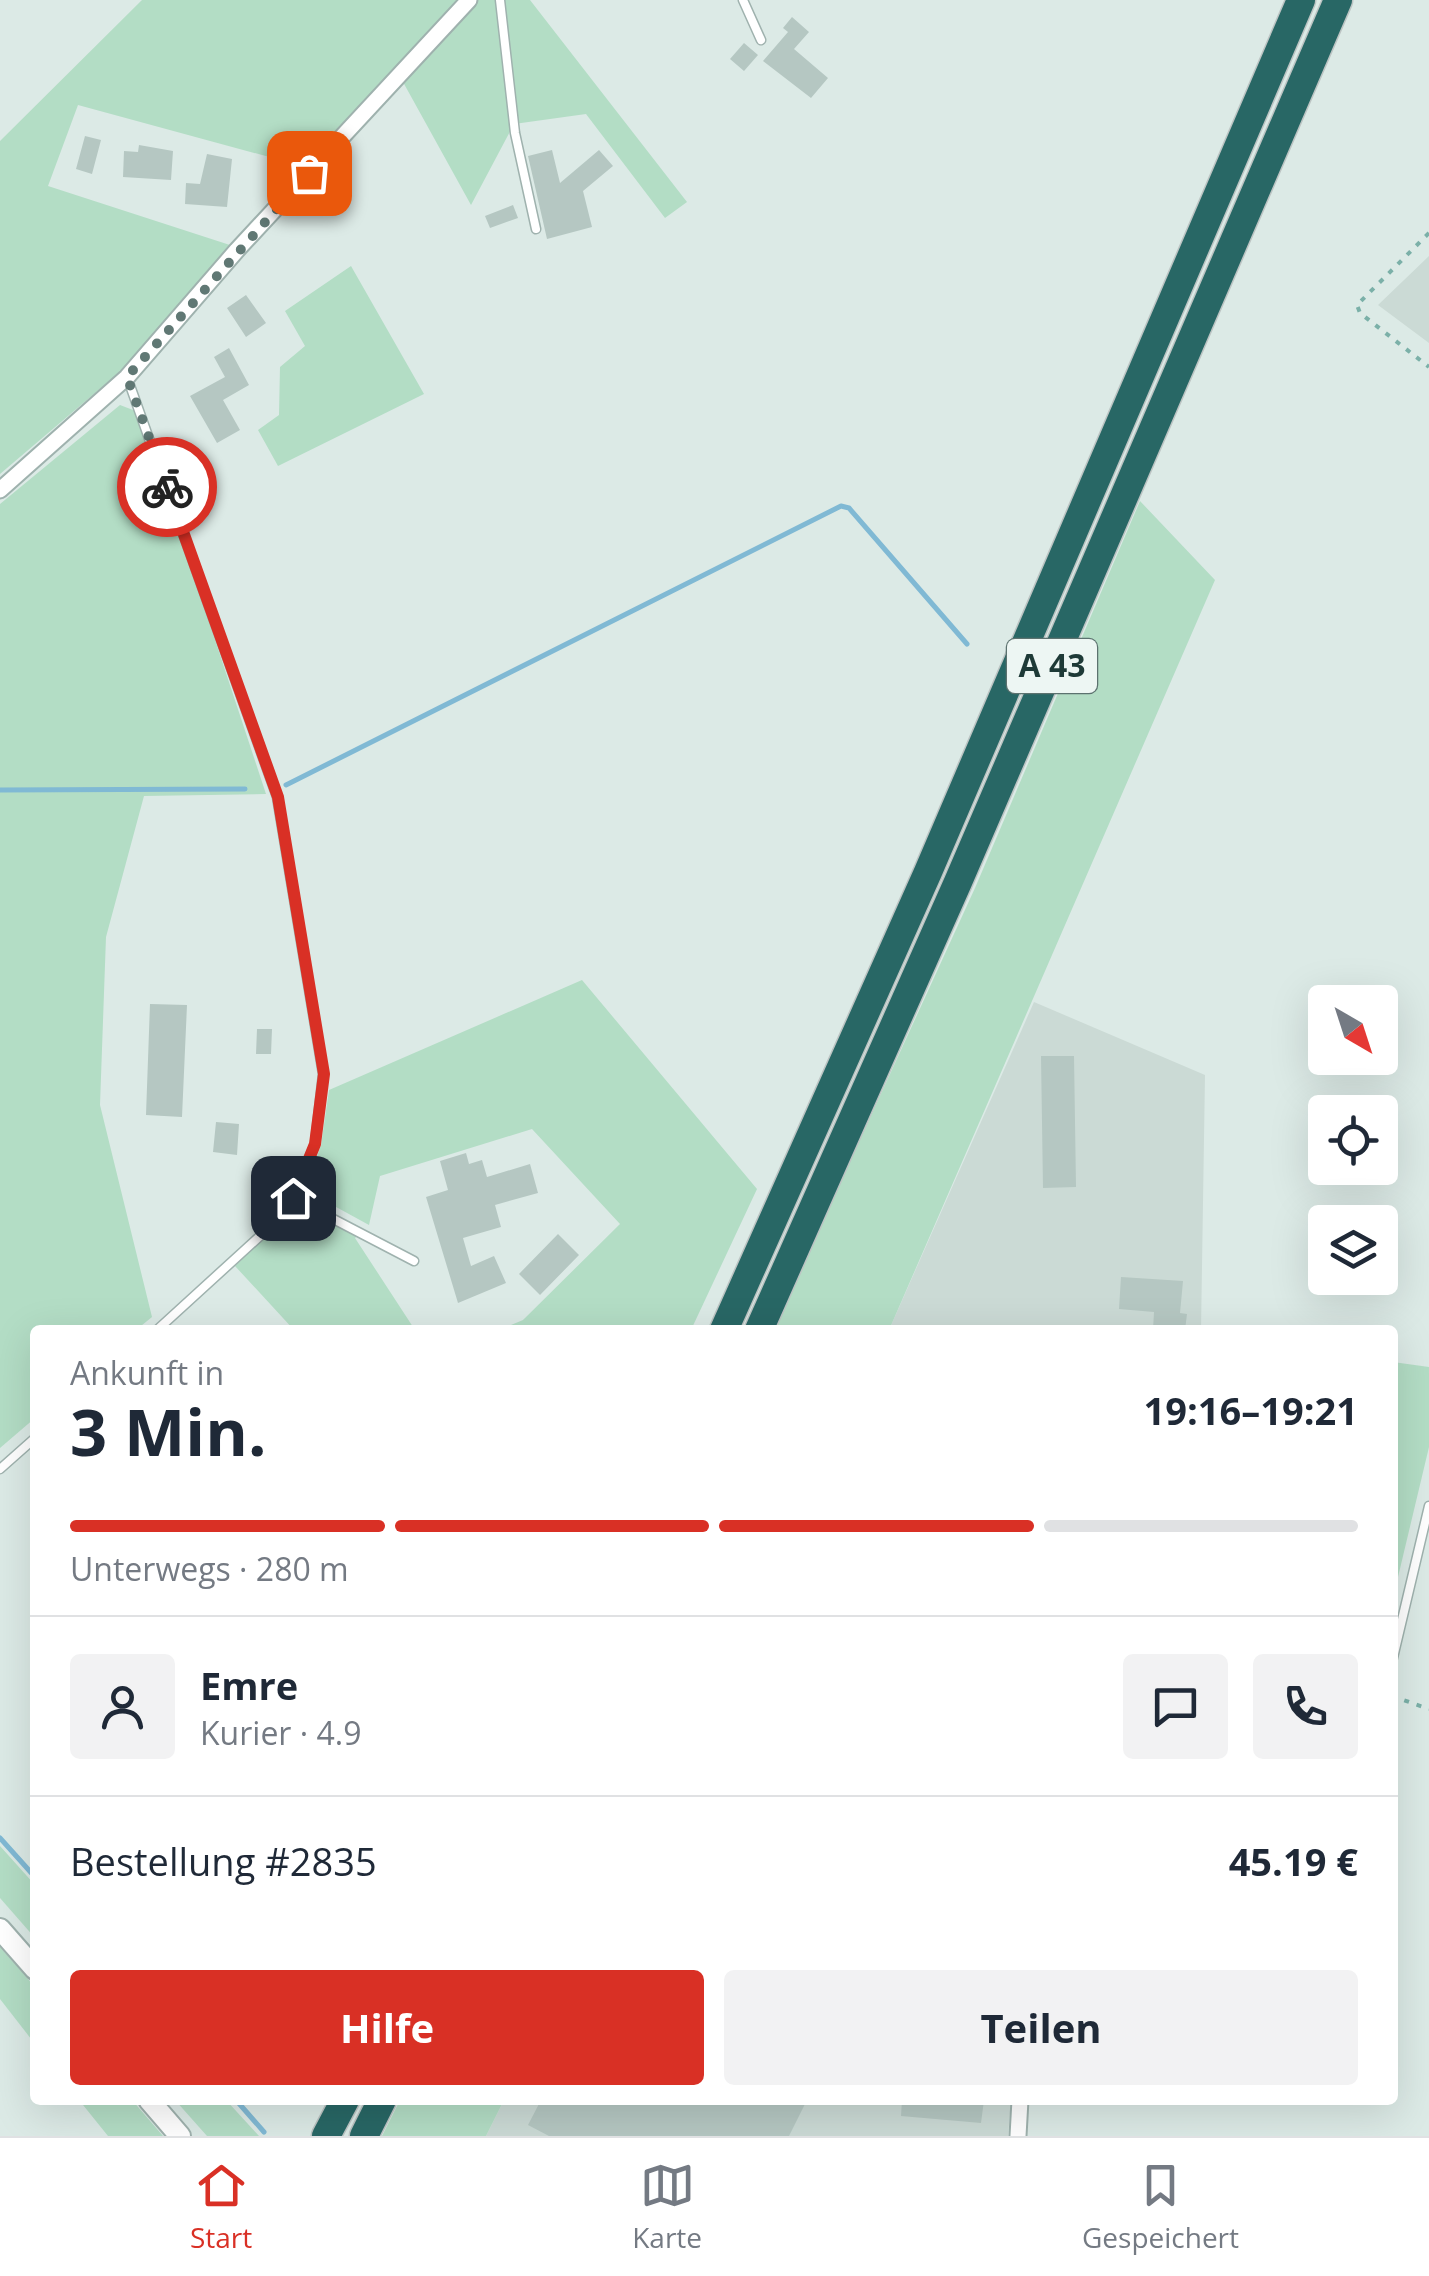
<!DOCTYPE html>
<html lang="de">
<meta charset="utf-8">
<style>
body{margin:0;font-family:"Open Sans",sans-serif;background:#f2f2f3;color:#1f2937;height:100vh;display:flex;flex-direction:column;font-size:38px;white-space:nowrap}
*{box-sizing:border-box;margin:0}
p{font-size:32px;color:#747a83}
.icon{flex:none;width:55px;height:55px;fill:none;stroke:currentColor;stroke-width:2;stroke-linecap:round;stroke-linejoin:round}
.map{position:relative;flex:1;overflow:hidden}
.panel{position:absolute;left:30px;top:1325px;width:1368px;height:780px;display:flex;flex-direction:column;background:#fff;border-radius:10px;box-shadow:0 10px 40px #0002}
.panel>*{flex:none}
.needle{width:65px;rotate:141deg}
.fabs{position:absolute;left:1308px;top:985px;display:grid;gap:20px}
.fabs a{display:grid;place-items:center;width:90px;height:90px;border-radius:10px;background:#fff;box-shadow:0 10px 40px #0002;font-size:50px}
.pin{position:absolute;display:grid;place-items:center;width:85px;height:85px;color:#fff;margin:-42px;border-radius:20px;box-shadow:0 5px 15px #0006}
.courier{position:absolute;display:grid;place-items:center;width:100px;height:100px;margin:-50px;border:8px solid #d93025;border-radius:50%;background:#fff;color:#222;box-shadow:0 2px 12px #0007}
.head em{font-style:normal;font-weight:700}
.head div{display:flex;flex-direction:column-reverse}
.head{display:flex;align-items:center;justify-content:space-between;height:170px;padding:0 40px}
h1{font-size:65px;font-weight:700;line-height:75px}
.bar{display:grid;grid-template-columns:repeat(4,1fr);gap:15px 10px;align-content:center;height:120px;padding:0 40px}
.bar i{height:12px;border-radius:8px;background:#e0e1e3}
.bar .active{background:#d93025}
.bar p{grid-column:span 4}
.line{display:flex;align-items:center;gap:25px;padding:0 40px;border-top:2px solid #e0e1e3}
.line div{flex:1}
.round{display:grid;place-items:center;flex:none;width:105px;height:105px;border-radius:10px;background:#f2f2f3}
.cta{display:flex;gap:20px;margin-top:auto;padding:20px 40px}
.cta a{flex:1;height:115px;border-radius:10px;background:#d93025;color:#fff;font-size:40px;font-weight:700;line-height:115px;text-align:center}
.cta a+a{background:#f2f2f3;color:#1f2937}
.tab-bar{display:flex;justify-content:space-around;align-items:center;height:140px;border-top:2px solid #e0e1e3;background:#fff;font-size:28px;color:#747a83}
.tab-bar a{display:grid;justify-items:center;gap:5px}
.tab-bar .active{color:#d93025}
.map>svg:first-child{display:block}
</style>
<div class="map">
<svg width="1429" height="2136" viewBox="0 0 1429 2136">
<rect width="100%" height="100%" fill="#dceae6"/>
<path fill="#cbdad5" d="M1429 256V343L1378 305Z
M1034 1002 1205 1075 1201 1330H889Z
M504 2100H1011L1008 2136H486Z"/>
<path fill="#b3ddc5" d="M142 0H460L306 167 78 105 48 186 233 246 149 347 0 474V141Z
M478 0H530L687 202 665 218 586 114 514 124 471 205 403 82Z
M351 266 424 394 278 466 258 430 279 415 280 367 305 346 285 311Z
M120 405 133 410 143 422 266 794 144 796 106 937 100 1105 152 1317 136 1330H35V1418L0 1448V504Z
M1140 501 1215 580 889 1330H773L975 888Z
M582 980 757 1189 691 1330H499L523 1320 620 1224 532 1129 380 1176 369 1225 305 1190 321 1145 329 1090Z
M295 1207 360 1233 355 1238 415 1330H294L235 1266Z
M1393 1362 1429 1367V1447L1393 1598Z
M0 1846 35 1885V1938L0 1898Z
M0 1947 35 1987V2044L0 1999Z
M79 2100H132L163 2136H108Z
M175 2100H226L259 2136H207Z
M400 2100H504L486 2136H382Z"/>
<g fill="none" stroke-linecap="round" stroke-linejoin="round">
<path stroke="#80b9d4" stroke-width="5" d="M286 785 841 506 849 508 967 644
M0 790 245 789
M0 1838 35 1877
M236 2100 264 2132"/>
</g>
<path fill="#b5c7c2" d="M792 17 809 32 794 49 828 78 811 98 763 61 788 32 783 28Z
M744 43 758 55 744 71 730 59Z
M85 136 101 140 92 174 76 169Z
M139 145 173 151 171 180 123 177 124 151 138 152Z
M552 150 560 183 599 150 613 166 583 191 592 227 547 239 528 156Z
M207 154 232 159 227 207 185 204 186 183 200 184Z
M513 205 518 218 490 228 485 216Z
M246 295 266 323 246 337 227 308Z
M229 348 249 385 223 400 240 430 217 443 190 396 225 377 214 357Z
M150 1004 187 1005 182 1117 146 1115Z
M257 1029H272L271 1054H256Z
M1041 1056H1074L1076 1187 1043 1188Z
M216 1122 239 1124 237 1155 213 1152Z
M466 1153 469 1164 482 1160 487 1177 530 1164 538 1193 495 1205 501 1227 463 1238 471 1266 494 1256 506 1283 458 1303 426 1197 448 1190 440 1161Z
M558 1234 579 1255 540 1295 519 1274Z
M1121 1277 1183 1281 1180 1313 1187 1314 1185 1330H1153L1154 1312 1119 1309Z
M541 2100H807L789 2136H549L528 2125Z
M902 2100H984L981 2123 901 2116Z"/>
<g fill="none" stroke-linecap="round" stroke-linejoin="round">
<g stroke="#9fb2ae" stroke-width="11">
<path id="service" d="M500 0 515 133 536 229
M743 0 761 40
M127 377 277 797 323 1074 315 1144 293 1198 260 1236 157 1330
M293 1198 414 1261
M0 1469 35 1438
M1392 1662 1429 1506"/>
</g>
<g stroke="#9fb2ae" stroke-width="19">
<path id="minor" d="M0 490 127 377 237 250 469 0
M1018 2136 1020 2100"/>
</g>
<g stroke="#9fb2ae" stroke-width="24">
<path id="tertiary" d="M0 1929 35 1969
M149 2100 180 2136"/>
</g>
<g stroke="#bcc4c3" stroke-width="31">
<path id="motorway" d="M724 1330 928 872 1301 0
M759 1330 958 882 1338 0
M326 2136 345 2100
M364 2136 382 2100"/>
</g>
<path stroke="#7bb0a8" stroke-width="4" stroke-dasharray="5 8" stroke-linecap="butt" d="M1429 233 1357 305 1360 313 1429 367
M1392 1696 1429 1709"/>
<use href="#service" stroke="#fff" stroke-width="8"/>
<use href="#minor" stroke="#fff" stroke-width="15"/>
<use href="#tertiary" stroke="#fff" stroke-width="20"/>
<use href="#motorway" stroke="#286765" stroke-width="28"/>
</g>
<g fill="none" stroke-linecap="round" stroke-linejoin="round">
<path stroke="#607874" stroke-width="10" stroke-dasharray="0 18" d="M167 487 127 377 309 173"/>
<path stroke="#d93025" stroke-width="12" d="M167 487 278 797 324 1074 315 1144 293 1198"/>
</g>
<g text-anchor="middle" stroke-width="9" stroke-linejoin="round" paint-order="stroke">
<rect fill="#edf6f3" stroke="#5c726f" stroke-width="2.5" x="1007" y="639" width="90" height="54" rx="8"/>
<g font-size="32" font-weight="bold" fill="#1e3a37">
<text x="1052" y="677">A 43</text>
</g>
</g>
</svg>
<div class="fabs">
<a><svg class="needle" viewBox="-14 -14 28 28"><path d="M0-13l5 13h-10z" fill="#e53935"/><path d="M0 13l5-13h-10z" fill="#747a83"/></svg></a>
<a><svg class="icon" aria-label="locate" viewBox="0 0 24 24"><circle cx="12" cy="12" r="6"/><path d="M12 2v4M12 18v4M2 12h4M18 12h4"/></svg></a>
<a><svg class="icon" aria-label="layers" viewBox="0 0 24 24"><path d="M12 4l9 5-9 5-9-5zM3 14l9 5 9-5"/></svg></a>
</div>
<div class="pin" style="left:309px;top:173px;background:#ea580c"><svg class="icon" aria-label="bag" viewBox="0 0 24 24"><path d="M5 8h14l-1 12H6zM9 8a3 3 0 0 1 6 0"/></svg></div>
<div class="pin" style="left:293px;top:1198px;background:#1f2937"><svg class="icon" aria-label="home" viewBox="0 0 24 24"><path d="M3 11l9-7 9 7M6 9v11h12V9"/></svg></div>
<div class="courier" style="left:167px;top:487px"><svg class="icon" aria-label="bike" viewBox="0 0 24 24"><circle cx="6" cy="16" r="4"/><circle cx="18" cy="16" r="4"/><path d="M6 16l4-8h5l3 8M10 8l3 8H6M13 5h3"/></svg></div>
<section class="panel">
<div class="head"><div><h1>3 Min.</h1><p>Ankunft in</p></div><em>19:16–19:21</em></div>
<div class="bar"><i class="active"></i><i class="active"></i><i class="active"></i><i></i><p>Unterwegs · 280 m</p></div>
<div class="line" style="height:180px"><a class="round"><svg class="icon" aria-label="person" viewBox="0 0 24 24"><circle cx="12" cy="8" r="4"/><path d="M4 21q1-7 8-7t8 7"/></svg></a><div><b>Emre</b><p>Kurier · 4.9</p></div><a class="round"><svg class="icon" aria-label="chat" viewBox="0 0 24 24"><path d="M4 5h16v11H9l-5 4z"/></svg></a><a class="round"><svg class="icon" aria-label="phone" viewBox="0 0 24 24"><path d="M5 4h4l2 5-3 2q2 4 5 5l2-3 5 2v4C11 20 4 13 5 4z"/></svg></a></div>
<div class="line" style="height:130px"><div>Bestellung #2835</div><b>45.19 €</b></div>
<div class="cta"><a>Hilfe</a><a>Teilen</a></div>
</section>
</div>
<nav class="tab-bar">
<a class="active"><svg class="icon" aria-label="home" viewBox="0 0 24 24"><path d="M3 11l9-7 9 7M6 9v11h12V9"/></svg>Start</a>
<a><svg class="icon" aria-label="map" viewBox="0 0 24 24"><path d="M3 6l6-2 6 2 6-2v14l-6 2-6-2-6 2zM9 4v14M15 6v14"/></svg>Karte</a>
<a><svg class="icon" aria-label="saved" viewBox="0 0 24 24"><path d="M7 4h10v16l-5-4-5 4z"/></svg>Gespeichert</a>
</nav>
